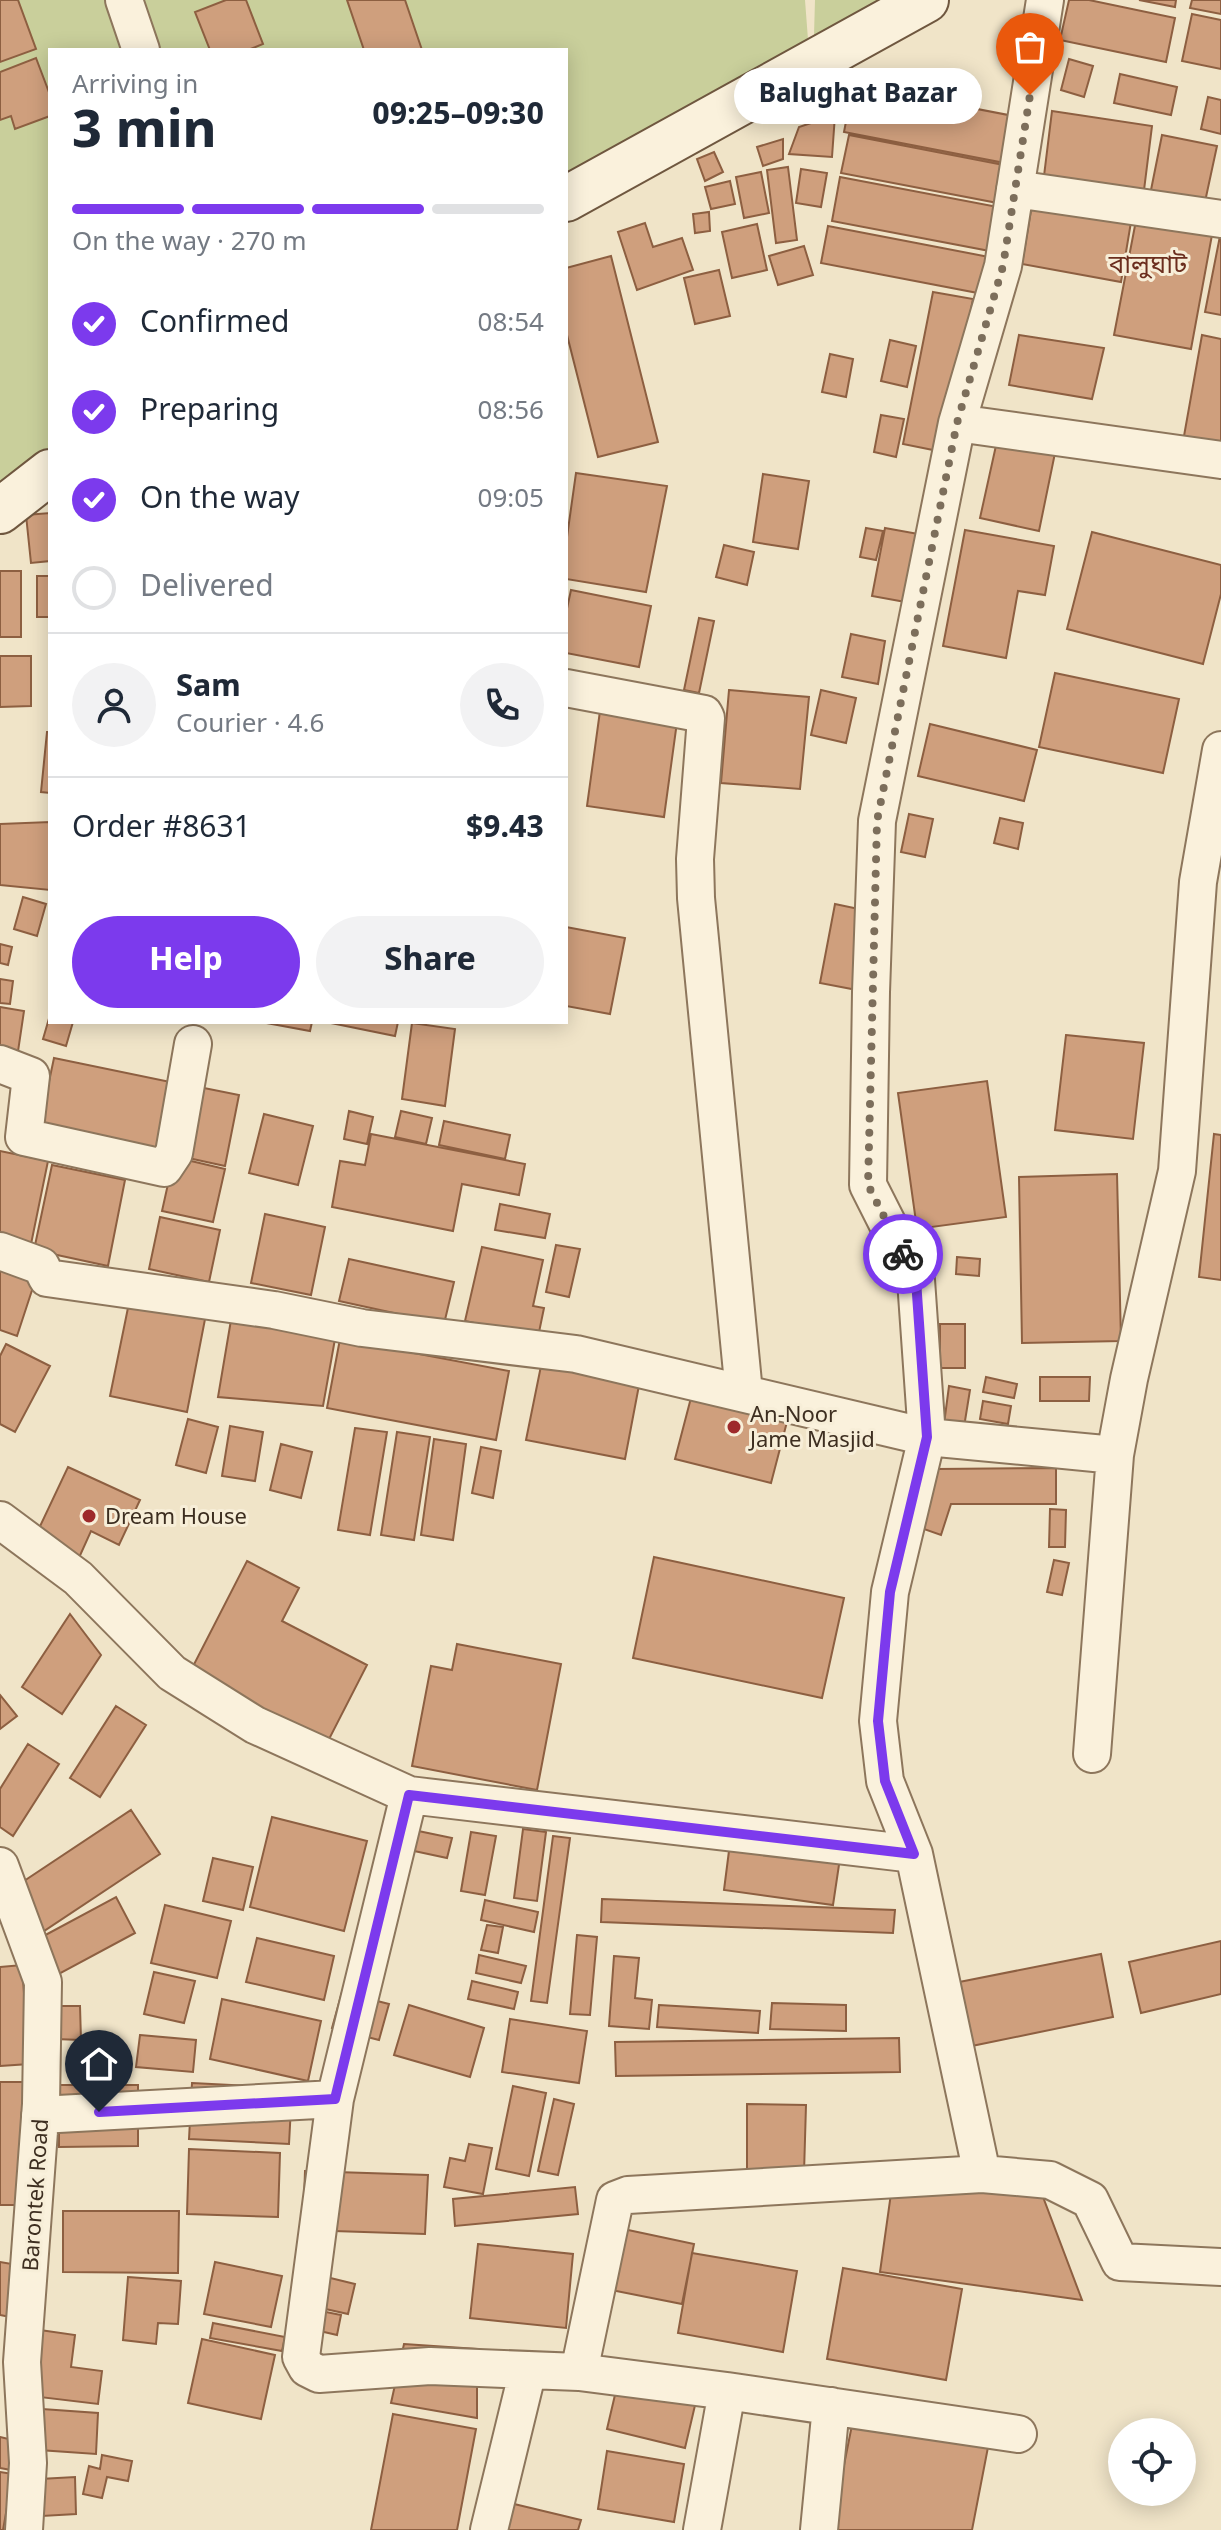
<!DOCTYPE html>
<meta charset="utf-8">
<style>
body{margin:0;font-family:Georgia,"Noto Sans Bengali",serif;background:#f2f2f3;color:#1f2937;height:100vh;display:flex;flex-direction:column;font-size:30px;white-space:nowrap}
*{box-sizing:border-box;margin:0}
p{font-size:26px;color:#747a83}
.icon{flex:none;width:44px;height:44px;fill:none;stroke:currentColor;stroke-width:2;stroke-linecap:round;stroke-linejoin:round}
.map{position:relative;flex:1;overflow:hidden}
.panel{position:absolute;left:48px;top:48px;width:520px;height:976px;display:flex;flex-direction:column;background:#fff;border-radius:0px;box-shadow:0 4px 20px #0003}
.panel>*{flex:none}
.fabs{position:absolute;left:1108px;top:2418px;display:grid;gap:16px}
.fabs a{display:grid;place-items:center;width:88px;height:88px;border-radius:50%;background:#fff;box-shadow:0 4px 20px #0003;font-size:40px}
.pin{position:absolute;display:grid;place-items:center;width:68px;height:68px;color:#fff;margin:-82px -34px;border-radius:50% 50% 50% 0;rotate:-45deg;box-shadow:0 0 8px #0007}
.pin .icon{rotate:45deg}
.courier{position:absolute;display:grid;place-items:center;width:80px;height:80px;margin:-40px;border:6px solid #7c3aed;border-radius:50%;background:#fff;color:#222;box-shadow:0 2px 10px #0007}
.bubble{position:absolute;height:56px;border-radius:28px;background:#fff;box-shadow:0 4px 20px #0003;font-size:26px;font-weight:700;line-height:56px;text-align:center}
.overview em{font-style:normal;font-weight:700}
.overview div{display:flex;flex-direction:column-reverse}
.overview{display:flex;align-items:center;justify-content:space-between;height:136px;padding:0 24px}
h1{font-size:52px;font-weight:700;line-height:60px}
.bar{display:grid;grid-template-columns:repeat(4,1fr);gap:12px 8px;align-content:center;height:96px;padding:0 24px}
.bar i{height:10px;border-radius:6px;background:#e0e1e3}
.bar .current{background:#7c3aed}
.bar p{grid-column:span 4}
.line{display:flex;align-items:center;gap:20px;padding:0 24px;border-top:2px solid #e0e1e3}
.line div{flex:1}
.round{display:grid;place-items:center;flex:none;width:84px;height:84px;border-radius:42px;background:#f2f2f3}
ol{padding:0 24px;list-style:none}
li{display:flex;align-items:center;gap:24px;height:88px}
li p{margin-inline-start:auto}
li .icon{padding:8px;border-radius:50%;background:#7c3aed;color:#fff;stroke-width:4}
li:last-child{color:#747a83}
li i{width:44px;height:44px;border:4px solid #e0e1e3;border-radius:50%}
.cta{display:flex;gap:16px;margin-top:auto;padding:16px 24px}
.cta a{flex:1;height:92px;border-radius:48px;background:#7c3aed;color:#fff;font-size:32px;font-weight:700;line-height:92px;text-align:center}
.cta a+a{background:#f2f2f3;color:#1f2937}
.map>svg:first-child{display:block}
</style>
<div class="map">
<svg width="1221" height="2530" viewBox="0 0 1221 2530">
<rect width="100%" height="100%" fill="#f0e4c8"/>
<path fill="#c9cf9b" d="M0 0H805L810 66 566 195V50H50V467L0 494Z
M815 0H886L814 35Z"/>
<path fill="#cf9f7d" stroke="#8d5f41" stroke-width="2" d="M0 0H18L36 49 0 62Z
M226 0H246L263 44 248 50H210L195 12Z
M347 0H405L422 50H364Z
M1069 0H1089L1175 18 1166 62 1060 40Z
M1139 0H1176L1175 7Z
M1192 0H1221V14L1190 8Z
M1192 14 1221 20V69L1182 61Z
M36 58 50 95V116L15 129 11 116 0 120V72Z
M1069 59 1093 66 1084 97 1061 90Z
M1120 74 1177 87 1171 115 1114 103Z
M853 85 1029 119 1020 166 844 132Z
M1208 97 1221 100V134L1201 129Z
M1052 111 1152 126 1144 190 1044 176Z
M835 115 832 157 789 154 799 127Z
M849 135 1014 167 1008 205 841 173Z
M1162 135 1217 146 1203 211 1149 200Z
M783 139V159L763 166 757 147Z
M714 152 723 172 705 181 697 159Z
M788 167 797 240 776 243 767 170Z
M801 169 827 173 821 207 796 203Z
M761 172 769 213 744 218 736 177Z
M840 177 1003 208 995 252 832 221Z
M730 181 735 204 711 209 705 187Z
M1032 204 1131 222 1121 282 1022 264Z
M1138 210 1214 224 1191 349 1114 335Z
M709 212 710 231 695 233 693 214Z
M645 223 653 247 682 238 693 270 637 290 618 232Z
M757 224 767 270 732 278 722 232Z
M828 226 989 257 983 294 821 263Z
M1220 236H1221V315L1205 312Z
M804 246 813 275 778 285 769 256Z
M611 256 658 442 598 457 566 331V268Z
M719 270 730 316 695 324 684 278Z
M933 292 973 299 943 452 903 444Z
M1019 335 1104 348 1092 399 1009 385Z
M1202 335 1221 339V443L1184 436Z
M890 340 916 346 907 387 881 381Z
M830 354 853 359 846 397 822 392Z
M881 415 904 419 896 457 874 452Z
M997 441 1055 453 1039 531 980 518Z
M576 473 667 486 646 592 566 579V544Z
M763 474 809 481 798 549 753 542Z
M50 513V561L31 563 26 515Z
M866 528 883 531 876 560 860 557Z
M885 528 924 535 911 603 872 596Z
M965 530 1054 546 1045 595 1018 591 1006 658 943 646Z
M1092 532 1221 565V594L1203 664 1067 629Z
M724 545 754 552 747 585 716 577Z
M0 571H21V637H0Z
M37 576H50V617H37Z
M571 590 651 606 639 667 566 653V613Z
M699 618 714 621 699 693 684 690Z
M851 634 885 641 878 684 842 677Z
M0 656H31V706L0 707Z
M1055 673 1179 699 1163 773 1039 747Z
M729 690 809 697 800 789 721 783Z
M821 690 856 698 846 743 811 735Z
M600 711 677 722 664 817 587 806Z
M930 724 1037 750 1024 801 918 776Z
M47 732H50V793L41 792Z
M909 814 933 819 925 857 901 852Z
M1000 818 1023 823 1018 849 994 843Z
M50 822V890L0 885V824Z
M23 897 46 904 37 936 14 929Z
M835 904 873 912 857 990 820 983Z
M566 927 625 938 610 1014 566 1006Z
M0 944 12 947 8 965 0 963Z
M0 979 13 981 10 1004 0 1003Z
M0 1007 24 1011 16 1065 0 1063Z
M50 1015V1022H73L66 1046 43 1039Z
M261 1022H312L310 1031Z
M326 1022H398L395 1036Z
M412 1023 455 1029 445 1106 402 1099Z
M1066 1035 1144 1043 1133 1139 1055 1130Z
M54 1058 180 1084 164 1161 38 1134Z
M987 1081 1006 1217 917 1229 898 1093Z
M194 1086 239 1095 225 1166 179 1156Z
M349 1111 373 1117 367 1144 344 1139Z
M401 1111 432 1118 426 1144 395 1137Z
M264 1114 313 1126 298 1185 249 1173Z
M444 1121 510 1135 505 1159 439 1145Z
M371 1134 525 1164 519 1195 462 1184 453 1231 332 1207 340 1161 365 1165Z
M1214 1134 1221 1135V1280L1199 1277Z
M0 1151 48 1161 30 1249 0 1242Z
M174 1157 225 1169 213 1222 162 1211Z
M52 1165 125 1180 108 1266 34 1250Z
M1117 1174 1121 1341 1022 1343 1019 1177Z
M500 1204 550 1214 545 1238 495 1230Z
M265 1214 325 1227 311 1295 251 1283Z
M160 1217 220 1230 209 1282 149 1269Z
M556 1245 580 1249 569 1297 546 1292Z
M482 1247 543 1260 533 1306 544 1308 538 1337 465 1321Z
M957 1257 980 1259 979 1276 956 1274Z
M349 1259 454 1282 444 1324 339 1301Z
M0 1264 37 1275 17 1336 0 1330Z
M130 1298 206 1314 187 1412 110 1396Z
M231 1320 335 1339 323 1406 218 1397Z
M940 1324H965V1368H940Z
M340 1339 509 1371 496 1440 327 1408Z
M6 1344 50 1366 15 1432 0 1424V1356Z
M542 1361 640 1380 625 1459 526 1440Z
M698 1371 794 1395 771 1483 675 1459Z
M986 1377 1017 1384 1014 1398 983 1392Z
M1040 1377H1090L1089 1401H1040Z
M949 1386 970 1390 964 1427 944 1424Z
M983 1401 1011 1406 1008 1424 980 1419Z
M188 1419 218 1427 206 1473 176 1465Z
M230 1426 263 1432 255 1481 222 1476Z
M355 1428 387 1432 370 1535 338 1530Z
M397 1432 430 1437 414 1540 381 1535Z
M434 1439 466 1444 453 1540 421 1535Z
M281 1444 312 1452 301 1498 270 1490Z
M481 1447 501 1451 493 1498 472 1493Z
M68 1467 140 1500 119 1545 91 1531 78 1560 34 1539Z
M1056 1468V1504H951L941 1535 918 1527 937 1469Z
M1050 1509 1066 1510 1065 1547H1049Z
M654 1557 844 1598 822 1698 633 1658Z
M1054 1560 1069 1563 1062 1595 1047 1592Z
M247 1561 299 1588 282 1621 367 1665 325 1747 188 1676Z
M70 1614 101 1655 62 1714 22 1687Z
M457 1644 561 1664 537 1790 412 1766 431 1666 452 1670Z
M0 1695 17 1716 0 1729Z
M116 1706 146 1725 100 1797 70 1778Z
M28 1744 59 1764 13 1836 0 1827V1789Z
M131 1810 160 1854 41 1933 12 1889Z
M272 1817 367 1841 344 1931 250 1907Z
M404 1828 452 1838 447 1858 400 1848Z
M523 1829 546 1832 537 1901 514 1898Z
M471 1832 496 1836 485 1895 461 1891Z
M553 1836 570 1838 547 2003 531 2001Z
M730 1843 840 1858 833 1905 724 1890Z
M213 1858 253 1867 243 1910 203 1901Z
M116 1897 135 1933 57 1975 38 1939Z
M602 1899 895 1910 893 1933 601 1922Z
M485 1900 538 1912 534 1932 481 1920Z
M165 1905 231 1921 217 1978 151 1963Z
M487 1925 503 1927 498 1953 481 1950Z
M577 1935 597 1937 590 2015 570 2014Z
M257 1938 334 1956 324 2000 246 1982Z
M1221 1941V1994L1141 2013 1129 1962Z
M1101 1954 1113 2017 962 2048 949 1984Z
M479 1955 526 1966 521 1983 476 1973Z
M614 1956 639 1958 635 1998 652 2000 649 2029 609 2026Z
M22 1965 29 2064 0 2066V1967Z
M154 1972 195 1981 184 2023 144 2014Z
M472 1981 518 1992 514 2009 468 1999Z
M342 1992 389 2004 379 2040 332 2028Z
M222 1999 321 2021 308 2081 210 2059Z
M772 2003 846 2005V2031L770 2029Z
M409 2005 484 2028 470 2077 394 2055Z
M659 2005 760 2011 758 2033 657 2027Z
M55 2006H80L81 2040 55 2039Z
M510 2019 587 2031 579 2083 502 2072Z
M140 2035 196 2040 193 2072 136 2067Z
M899 2038 900 2072 616 2076 615 2042Z
M0 2082H26L29 2205H0Z
M192 2083 292 2088 289 2144 189 2139Z
M59 2085H138V2146L59 2147Z
M513 2086 546 2093 529 2176 496 2169Z
M554 2099 574 2104 558 2175 538 2171Z
M747 2104 806 2105 804 2173H747Z
M469 2144 492 2148 483 2194 444 2187 450 2158 465 2161Z
M189 2149 280 2153 278 2217 187 2214Z
M305 2171 428 2175 425 2234 303 2230Z
M893 2179 1043 2197 1082 2300 880 2272Z
M575 2187 578 2214 455 2226 453 2199Z
M63 2211H179L178 2273 63 2272Z
M614 2227 694 2244 682 2304 601 2288Z
M478 2244 573 2254 566 2328 470 2318Z
M692 2253 797 2271 783 2352 678 2333Z
M0 2262 29 2267 20 2319 0 2315Z
M215 2262 282 2276 271 2327 204 2314Z
M843 2268 962 2289 946 2380 827 2359Z
M310 2273 355 2284 348 2314 303 2304Z
M128 2277 181 2281 178 2324 158 2323 156 2344 123 2340Z
M316 2310 341 2315 337 2335 311 2329Z
M213 2323 285 2337 282 2351 210 2338Z
M40 2330 75 2335 71 2367 102 2371 98 2404 31 2396Z
M202 2339 275 2355 261 2419 188 2403Z
M404 2344 477 2349V2418L391 2403Z
M622 2365 700 2384 685 2448 607 2429Z
M42 2409 98 2413 96 2454 39 2450Z
M393 2414 476 2429 457 2530H371Z
M854 2415 989 2442 972 2530H831Z
M0 2437 17 2441 11 2470 0 2468Z
M607 2451 684 2464 674 2522 598 2509Z
M102 2455 132 2461 128 2481 107 2477 102 2498 83 2494 89 2466 100 2469Z
M0 2472 13 2474 3 2530H0Z
M75 2477 76 2514 42 2516 40 2479Z
M510 2503 581 2520 578 2530H503Z"/>
<g fill="none" stroke-linecap="round" stroke-linejoin="round">
<g stroke="#8d765c" stroke-width="40">
<path id="street" d="M124 0 141 50
M1045 0 1003 266 957 423 877 821 871 992 868 1185 916 1280 927 1437 890 1592 878 1721 885 1781 914 1854 982 2174 1050 2180 1090 2200 1120 2262 1221 2267
M1015 189 1221 219
M957 423 1221 460
M566 688 704 714 706 718 695 859 696 898 744 1393
M0 1064 31 1076 24 1137 164 1168 174 1153 193 1044
M0 1251 41 1266 47 1278 274 1310 362 1328 576 1354 927 1437 1115 1455 1129 1379 1177 1171 1198 882 1221 750
M0 1520 78 1578 172 1673 255 1725 409 1795
M1092 1754 1115 1455
M0 1866 43 1982 41 2104 22 2362 28 2463 24 2530
M335 2099 409 1795 914 1854
M40 2115 335 2099 301 2357 307 2368 319 2374 430 2366 579 2372 727 2391 702 2530
M579 2372 615 2200 628 2195 982 2174
M727 2391 1018 2434
M489 2530 528 2370
M819 2530 831 2406"/>
</g>
<g stroke="#6f573f" stroke-width="48">
<path id="secondary" d="M566 199 926 0
M0 511 50 472"/>
</g>
<use href="#street" stroke="#faf1dc" stroke-width="36"/>
<use href="#secondary" stroke="#faf1dc" stroke-width="44"/>
</g>
<g fill="none" stroke-linecap="round" stroke-linejoin="round">
<path stroke="#7c6e5b" stroke-width="8" stroke-dasharray="0 14.4" d="M903 1254 868 1185 877 821 957 423 1003 266 1030 95"/>
<path stroke="#7c3aed" stroke-width="10" d="M99 2112 335 2099 409 1795 914 1854 885 1781 878 1721 890 1592 927 1437 916 1280 903 1254"/>
</g>
<g fill="#9e2a2b" stroke="#f7eed8" stroke-width="3">
<circle cx="734" cy="1427" r="8"/>
<circle cx="89" cy="1516" r="8"/>
</g>
<g text-anchor="middle" stroke-width="6" stroke-linejoin="round" paint-order="stroke">
<g font-size="22" fill="#3d2e20" stroke="#f7eed8" text-anchor="start">
<text x="750" y="1422">An-Noor<tspan x="750" dy="25">Jame Masjid</tspan></text>
<text x="105" y="1524">Dream House</text>
</g>
<g font-size="22" fill="#3d2e20" stroke="#f7eed8">
<text transform="translate(35 2195) rotate(-86)" y="8">Barontek Road</text>
</g>
<g font-size="26" fill="#6b2e1e" stroke="#f7eed8">
<text x="1148" y="273">বালুঘাট</text>
</g>
</g>
</svg>
<div class="fabs">
<a><svg class="icon" aria-label="locate" viewBox="0 0 24 24"><circle cx="12" cy="12" r="6"/><path d="M12 2v4M12 18v4M2 12h4M18 12h4"/></svg></a>
</div>
<div class="pin" style="left:1030px;top:95px;background:#ea580c"><svg class="icon" aria-label="bag" viewBox="0 0 24 24"><path d="M5 8h14l-1 12H6zM9 8a3 3 0 0 1 6 0"/></svg></div>
<div class="pin" style="left:99px;top:2112px;background:#1f2937"><svg class="icon" aria-label="home" viewBox="0 0 24 24"><path d="M3 11l9-7 9 7M6 9v11h12V9"/></svg></div>
<div class="courier" style="left:903px;top:1254px"><svg class="icon" aria-label="bike" viewBox="0 0 24 24"><circle cx="6" cy="16" r="4"/><circle cx="18" cy="16" r="4"/><path d="M6 16l4-8h5l3 8M10 8l3 8H6M13 5h3"/></svg></div>
<div class="bubble" style="left:734px;top:68px;width:248px">Balughat Bazar</div>
<section class="panel">
<div class="overview"><div><h1>3 min</h1><p>Arriving in</p></div><em>09:25–09:30</em></div>
<div class="bar"><i class="current"></i><i class="current"></i><i class="current"></i><i></i><p>On the way · 270 m</p></div>
<ol>
<li><svg class="icon" aria-label="check" viewBox="0 0 24 24"><path d="M5 12l5 5 9-10"/></svg>Confirmed<p>08:54</p></li>
<li><svg class="icon" aria-label="check" viewBox="0 0 24 24"><path d="M5 12l5 5 9-10"/></svg>Preparing<p>08:56</p></li>
<li><svg class="icon" aria-label="check" viewBox="0 0 24 24"><path d="M5 12l5 5 9-10"/></svg>On the way<p>09:05</p></li>
<li><i></i>Delivered</li>
</ol>
<div class="line" style="height:144px"><a class="round"><svg class="icon" aria-label="person" viewBox="0 0 24 24"><circle cx="12" cy="8" r="4"/><path d="M4 21q1-7 8-7t8 7"/></svg></a><div><b>Sam</b><p>Courier · 4.6</p></div><a class="round"><svg class="icon" aria-label="phone" viewBox="0 0 24 24"><path d="M5 4h4l2 5-3 2q2 4 5 5l2-3 5 2v4C11 20 4 13 5 4z"/></svg></a></div>
<div class="line" style="height:104px"><div>Order #8631</div><b>$9.43</b></div>
<div class="cta"><a>Help</a><a>Share</a></div>
</section>
</div>
